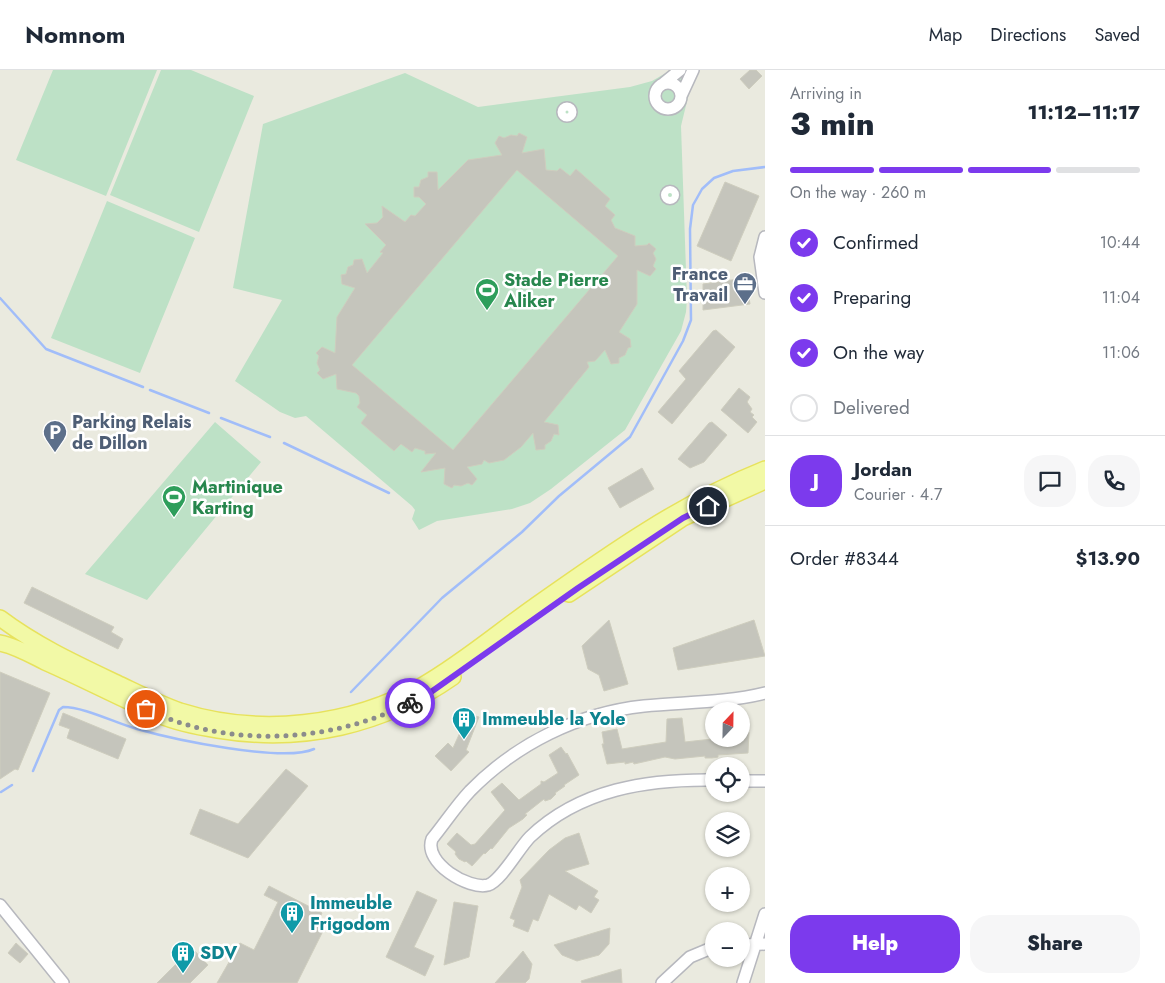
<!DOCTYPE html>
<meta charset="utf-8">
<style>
body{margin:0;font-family:Jost,sans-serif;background:#f6f6f7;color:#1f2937;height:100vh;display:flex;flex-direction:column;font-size:19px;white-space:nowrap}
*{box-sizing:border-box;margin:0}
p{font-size:16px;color:#747a83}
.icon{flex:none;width:28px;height:28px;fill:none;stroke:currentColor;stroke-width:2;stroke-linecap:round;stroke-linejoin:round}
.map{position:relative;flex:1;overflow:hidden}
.side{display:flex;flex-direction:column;background:#fff;width:400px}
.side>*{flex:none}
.needle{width:32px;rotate:22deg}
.tools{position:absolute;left:705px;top:632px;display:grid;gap:10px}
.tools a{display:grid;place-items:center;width:45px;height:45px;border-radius:50%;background:#fff;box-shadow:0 1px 4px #0004;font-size:25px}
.pin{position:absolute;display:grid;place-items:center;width:42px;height:42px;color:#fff;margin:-21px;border:2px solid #fff;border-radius:50%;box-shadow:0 1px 5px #0007}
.courier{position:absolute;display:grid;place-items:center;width:50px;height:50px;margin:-25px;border:4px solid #7c3aed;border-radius:50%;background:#fff;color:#222;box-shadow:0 1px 6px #0007}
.head em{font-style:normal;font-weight:800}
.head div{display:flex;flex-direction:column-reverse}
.head{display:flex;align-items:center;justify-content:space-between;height:85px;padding:0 25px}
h1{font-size:32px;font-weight:800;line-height:38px}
.bar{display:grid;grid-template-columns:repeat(4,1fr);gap:8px 5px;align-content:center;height:60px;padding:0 25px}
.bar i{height:6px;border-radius:4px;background:#e0e1e3}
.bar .on{background:#7c3aed}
.bar p{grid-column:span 4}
.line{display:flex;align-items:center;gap:12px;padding:0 25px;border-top:1px solid #e0e1e3}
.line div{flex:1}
.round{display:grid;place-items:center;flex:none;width:52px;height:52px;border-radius:20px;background:#f6f6f7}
ol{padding:0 25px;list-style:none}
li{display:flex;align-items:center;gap:15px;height:55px}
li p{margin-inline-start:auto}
li .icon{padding:5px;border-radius:50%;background:#7c3aed;color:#fff;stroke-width:4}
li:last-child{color:#747a83}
li i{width:28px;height:28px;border:2px solid #e0e1e3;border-radius:50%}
.primary-button{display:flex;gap:10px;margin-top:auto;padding:10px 25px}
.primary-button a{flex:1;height:58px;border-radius:20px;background:#7c3aed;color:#fff;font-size:20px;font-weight:800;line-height:58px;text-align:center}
.primary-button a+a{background:#f6f6f7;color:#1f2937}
header{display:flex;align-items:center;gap:30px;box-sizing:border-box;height:70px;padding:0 25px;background:#fff;border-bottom:1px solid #e0e1e3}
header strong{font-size:24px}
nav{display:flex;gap:28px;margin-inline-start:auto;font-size:18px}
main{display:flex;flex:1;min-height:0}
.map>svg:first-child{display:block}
</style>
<header>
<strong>Nomnom</strong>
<nav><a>Map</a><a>Directions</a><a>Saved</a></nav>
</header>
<main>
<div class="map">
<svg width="765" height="913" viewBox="0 0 765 913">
<rect width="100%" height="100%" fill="#eaeadf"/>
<path fill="#bde1c6" d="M53 0H157L106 126 16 90Z
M161 0H191L254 26 199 162 110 125Z
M671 0H699L690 19 681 56 687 229 686 242 681 261 625 360 551 419 530 433 512 439 437 451 419 460 412 449 415 440 412 436 306 346 295 348 280 342 235 311 282 230 233 218 263 54 405 3 478 37 630 17 652 11Z
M107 131 195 168 140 303 51 268Z
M215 352 261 392 147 530 85 504Z"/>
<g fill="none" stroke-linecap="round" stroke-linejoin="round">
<path stroke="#a1bdf9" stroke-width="2.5" d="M0 228 46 279 143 317
M150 320 209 343
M221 348 270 367
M284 373 389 423
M351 622 442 528 522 462 559 426 630 367 683 271 691 250 690 159 693 135 697 128 702 119 714 108 733 101 765 97
M33 701 59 640 63 637C85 637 115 653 137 659 172 669 283 693 314 679
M1 722 12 715"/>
</g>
<path fill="#c5c5bc" stroke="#cecdbe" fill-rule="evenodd" d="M750 0H756L762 6 749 19 740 9Z
M519 63 527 67 522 83 544 79 546 100 557 101 560 98 570 106 576 99 610 129 605 136 615 145 611 150 615 158 635 166V176L647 175 649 173 656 179 653 183 656 189 653 196 656 199 650 206 637 200V234L619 262 630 269 631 277 628 278 625 285 619 288V293L611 294 605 280 595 291 587 292 589 297 544 352 558 355 559 365 554 364 551 371 545 375V379L536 380 533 363 521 377 504 390 489 393 484 390 482 394 467 397 477 409 472 415 468 413 461 416 454 415 452 418 444 414 445 398 421 402 436 383 425 384V381L415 378 412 382 401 374 394 381 361 353 367 345 357 337 360 333 359 326 356 323 337 319 336 304 323 309 317 303 320 300 317 293 319 286 316 283 322 277 335 283 337 247 355 218 342 214 341 205 346 204 348 197 353 195 354 190 362 189 367 203 383 183 380 182 386 175 365 154 377 153 383 147 382 136 405 152 411 145 415 146 426 134 419 127H414V117H419L421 110 428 107V102H437L438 120 468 90 502 85 495 73 499 66 504 68 511 65 517 66ZM517 100 618 186 453 380 352 295Z
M725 112 759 126 731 191 697 176Z
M746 208 750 234 703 240V214Z
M716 260 735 277 672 354 658 342 686 309 679 301 713 261Z
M739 318 750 327 747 332 752 339 750 342 754 345 752 347 757 352 748 363 721 340Z
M712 352 727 365 704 392 690 398 678 389 709 353Z
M642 398 654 419 620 438 608 418Z
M32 517 114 557 111 562 123 569 118 579 24 533Z
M609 550 628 614 604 621 599 605 588 599 582 576Z
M754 550 765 586 678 600 673 578Z
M0 602 50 623 18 700 15 699 0 709Z
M473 642 475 646 479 647 466 680 469 682 451 701 435 686 448 673 453 678 462 658Z
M63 643 126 669 118 689 67 668 70 659 59 655Z
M682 648 685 672 712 669 713 670 741 669V663L749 662 748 683 718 685V687L712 688H705V686L675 689 665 687 634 694 633 692 625 694V692L607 694 602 674H604L602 662 617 659 622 679 666 672 667 649Z
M561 677 566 684 567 683 579 705 564 715 565 716 555 723 556 724 551 729 545 731 544 729 525 744 527 745 523 749 509 758 492 779 491 778 485 784 484 783 472 796 466 791 465 792 459 789 455 784 456 782 447 774 457 763 471 775 475 774 505 740 491 722 502 713 519 730 541 714V711L544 712 558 703 549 685Z
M286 699 308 716 248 788 190 764 200 739 238 754Z
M579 763 589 794 565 801 598 821 594 827 599 830 591 843 579 835 576 840 549 824 538 851 533 849 528 862 513 856 515 850 510 848 522 817 520 810 549 780 565 768Z
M269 816 322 843 318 851 326 855 297 913H217L240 873 254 880 278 832 264 825Z
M417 821 437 830 414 877 434 886 425 906 386 887Z
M454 832 478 836 469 887 444 895Z
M610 858 609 874 599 885 577 891 562 885 554 875Z
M16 873 28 884 20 893 8 883Z
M192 878 208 895 190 913H157Z
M523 881 532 894 529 909 525 913H495Z
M621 899 622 913H582L581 911Z"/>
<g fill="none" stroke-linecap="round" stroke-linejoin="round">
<g stroke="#b7b8be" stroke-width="14">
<path id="minor" d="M655 26a13 13 0 1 1 26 0a13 13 0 1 1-26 0Z
M664 13 680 0
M681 26 693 0
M563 42a4 4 0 1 1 8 0a4 4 0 1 1-8 0Z
M666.5 125a3.5 3.5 0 1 1 7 0a3.5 3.5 0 1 1-7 0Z
M765 167 760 187 765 223
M714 710C648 709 580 719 530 767 519 778 501 811 488 815 469 820 423 793 432 769 445 753 456 736 470 721 516 674 578 643 644 636 685 632 725 633 765 623
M741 711H765
M0 835 63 913
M741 875 765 874
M662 913 690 887 714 877
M743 913 765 844"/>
</g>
<g stroke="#e7e25c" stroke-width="18">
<path id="major" d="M569 524 683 448 765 411
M0 548C37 576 79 595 121 615 140 624 160 634 180 641 259 666 350 656 423 615 460 594 497 563 532 538 607 485 680 433 765 399
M0 573C16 576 31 585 45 592 84 609 121 629 159 645 177 653 199 657 218 660 302 674 383 656 453 607"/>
</g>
<use href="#minor" stroke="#fff" stroke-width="11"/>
<use href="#major" stroke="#f2f9a6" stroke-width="15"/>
</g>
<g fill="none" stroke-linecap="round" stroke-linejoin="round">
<path stroke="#8b8c8c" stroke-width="5" stroke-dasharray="0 9" d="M146 639C228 679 330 673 410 633"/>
<path stroke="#7c3aed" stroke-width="6" d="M410 633 431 622 578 518 683 448 708 436"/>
</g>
<defs>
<g id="office-pin" transform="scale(1.25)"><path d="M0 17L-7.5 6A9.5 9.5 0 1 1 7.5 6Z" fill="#5c6f8a" stroke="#fff"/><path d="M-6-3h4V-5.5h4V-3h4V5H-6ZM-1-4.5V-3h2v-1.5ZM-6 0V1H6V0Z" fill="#fff"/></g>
<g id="stadium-pin" transform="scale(1.25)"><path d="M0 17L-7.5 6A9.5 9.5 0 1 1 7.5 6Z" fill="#2e9e5b" stroke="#fff"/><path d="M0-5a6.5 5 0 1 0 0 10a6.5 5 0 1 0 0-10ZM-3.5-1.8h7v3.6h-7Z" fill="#fff"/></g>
<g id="parking-pin" transform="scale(1.25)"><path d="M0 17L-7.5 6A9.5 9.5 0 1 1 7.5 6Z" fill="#5c6f8a" stroke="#fff"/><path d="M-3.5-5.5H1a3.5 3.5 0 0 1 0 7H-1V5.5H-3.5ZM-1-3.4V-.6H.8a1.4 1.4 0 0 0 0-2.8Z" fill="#fff"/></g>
<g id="building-pin" transform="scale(1.25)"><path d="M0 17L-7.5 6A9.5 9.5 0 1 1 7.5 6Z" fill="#0f9aa8" stroke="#fff"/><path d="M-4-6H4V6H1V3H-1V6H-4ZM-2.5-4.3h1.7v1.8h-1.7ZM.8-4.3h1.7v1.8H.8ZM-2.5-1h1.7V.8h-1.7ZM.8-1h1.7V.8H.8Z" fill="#fff"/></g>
</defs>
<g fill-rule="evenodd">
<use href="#office-pin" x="745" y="214"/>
<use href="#stadium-pin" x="487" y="220"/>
<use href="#parking-pin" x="55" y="362"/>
<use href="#stadium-pin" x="174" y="427"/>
<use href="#building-pin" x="464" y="649"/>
<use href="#building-pin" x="292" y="843"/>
<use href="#building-pin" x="183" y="883"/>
</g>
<g text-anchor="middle" stroke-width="5" stroke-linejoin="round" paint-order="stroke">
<g font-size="18" font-weight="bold" fill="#4e5e75" stroke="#fff" text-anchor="end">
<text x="728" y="210">France<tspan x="728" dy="21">Travail</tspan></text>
<text x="72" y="358" text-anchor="start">Parking Relais<tspan x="72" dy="21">de Dillon</tspan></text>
</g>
<g font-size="18" font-weight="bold" fill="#27864d" stroke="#fff" text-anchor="start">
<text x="504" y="216">Stade Pierre<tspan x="504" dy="21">Aliker</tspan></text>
<text x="192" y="423">Martinique<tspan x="192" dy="21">Karting</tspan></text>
</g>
<g font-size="18" font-weight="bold" fill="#0d838f" stroke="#fff" text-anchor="start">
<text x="482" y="655">Immeuble la Yole</text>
<text x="310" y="839">Immeuble<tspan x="310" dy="21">Frigodom</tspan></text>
<text x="200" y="889">SDV</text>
</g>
</g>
</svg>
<div class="tools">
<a><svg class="needle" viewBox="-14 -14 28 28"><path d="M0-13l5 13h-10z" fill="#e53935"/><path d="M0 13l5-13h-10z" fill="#747a83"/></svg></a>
<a><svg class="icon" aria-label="locate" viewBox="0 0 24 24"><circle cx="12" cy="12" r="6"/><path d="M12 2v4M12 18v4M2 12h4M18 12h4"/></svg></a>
<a><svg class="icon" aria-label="layers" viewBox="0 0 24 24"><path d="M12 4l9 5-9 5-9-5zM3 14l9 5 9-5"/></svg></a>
<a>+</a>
<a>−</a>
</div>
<div class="pin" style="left:146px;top:639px;background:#ea580c"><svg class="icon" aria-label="bag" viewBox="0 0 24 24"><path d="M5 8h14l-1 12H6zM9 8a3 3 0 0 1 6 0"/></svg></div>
<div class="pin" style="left:708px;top:436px;background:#1f2937"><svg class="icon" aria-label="home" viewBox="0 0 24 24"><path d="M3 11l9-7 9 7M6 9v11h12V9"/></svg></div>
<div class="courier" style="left:410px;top:633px"><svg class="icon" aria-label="bike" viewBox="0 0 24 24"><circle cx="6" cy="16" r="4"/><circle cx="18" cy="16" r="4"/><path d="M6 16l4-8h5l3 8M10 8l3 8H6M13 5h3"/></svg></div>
</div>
<section class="side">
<div class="head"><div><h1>3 min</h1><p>Arriving in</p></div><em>11:12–11:17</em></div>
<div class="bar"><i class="on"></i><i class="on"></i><i class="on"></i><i></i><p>On the way · 260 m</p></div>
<ol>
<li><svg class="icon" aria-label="check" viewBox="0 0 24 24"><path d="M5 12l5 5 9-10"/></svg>Confirmed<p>10:44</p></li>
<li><svg class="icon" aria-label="check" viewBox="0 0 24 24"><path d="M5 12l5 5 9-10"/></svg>Preparing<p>11:04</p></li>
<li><svg class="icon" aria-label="check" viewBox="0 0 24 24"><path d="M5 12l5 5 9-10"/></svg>On the way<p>11:06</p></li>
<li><i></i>Delivered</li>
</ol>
<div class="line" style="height:90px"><b class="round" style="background:#7c3aed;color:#fff">J</b><div><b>Jordan</b><p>Courier · 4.7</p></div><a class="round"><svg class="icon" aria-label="chat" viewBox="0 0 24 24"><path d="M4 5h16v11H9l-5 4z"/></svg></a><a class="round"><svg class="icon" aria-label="phone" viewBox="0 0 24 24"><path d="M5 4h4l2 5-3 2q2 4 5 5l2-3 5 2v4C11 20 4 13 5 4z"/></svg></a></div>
<div class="line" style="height:65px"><div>Order #8344</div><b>$13.90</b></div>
<div class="primary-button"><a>Help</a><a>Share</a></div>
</section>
</main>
